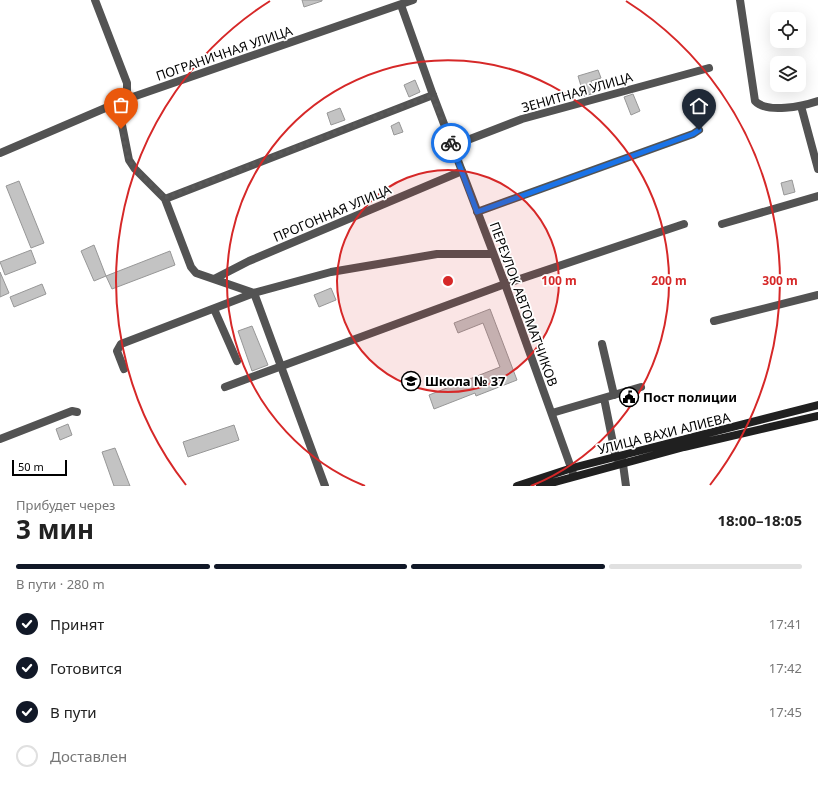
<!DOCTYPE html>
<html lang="ru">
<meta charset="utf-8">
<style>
body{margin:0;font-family:"Noto Sans",sans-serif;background:#f2f2f2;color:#222;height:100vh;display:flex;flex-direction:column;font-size:15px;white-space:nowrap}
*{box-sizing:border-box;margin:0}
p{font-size:13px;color:#767676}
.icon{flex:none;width:22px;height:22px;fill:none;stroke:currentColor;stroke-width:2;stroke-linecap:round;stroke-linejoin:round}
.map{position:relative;height:486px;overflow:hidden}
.drawer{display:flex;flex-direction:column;background:#fff;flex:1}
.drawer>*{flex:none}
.fabs{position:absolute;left:770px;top:12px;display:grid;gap:8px}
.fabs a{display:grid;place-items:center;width:36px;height:36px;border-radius:8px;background:#fff;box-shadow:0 4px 16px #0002;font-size:20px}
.scale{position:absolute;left:12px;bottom:10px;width:55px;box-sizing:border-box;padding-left:4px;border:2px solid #000;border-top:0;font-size:11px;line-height:14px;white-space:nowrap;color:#000;-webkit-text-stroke:3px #fff;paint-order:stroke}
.pin{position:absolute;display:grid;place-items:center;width:34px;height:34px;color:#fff;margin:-41px -17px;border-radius:50% 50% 50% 0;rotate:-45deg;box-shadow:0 0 4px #0007}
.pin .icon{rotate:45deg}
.courier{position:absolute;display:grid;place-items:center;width:40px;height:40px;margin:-20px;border:3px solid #1a73e8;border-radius:50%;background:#fff;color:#222;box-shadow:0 1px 5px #0007}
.overview em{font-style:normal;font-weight:700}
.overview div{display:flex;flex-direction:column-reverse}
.overview{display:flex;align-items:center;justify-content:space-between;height:68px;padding:0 16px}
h1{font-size:26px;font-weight:700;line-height:30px}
.bar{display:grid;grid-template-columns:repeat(4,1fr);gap:6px 4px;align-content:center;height:48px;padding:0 16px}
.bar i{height:5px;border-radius:3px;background:#e0e0e0}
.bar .selected{background:#111827}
.bar p{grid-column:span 4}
ol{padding:0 16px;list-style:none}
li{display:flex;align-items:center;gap:12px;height:44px}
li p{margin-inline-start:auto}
li .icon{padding:4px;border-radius:50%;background:#111827;color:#fff;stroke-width:4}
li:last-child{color:#767676}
li i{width:22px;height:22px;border:2px solid #e0e0e0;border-radius:50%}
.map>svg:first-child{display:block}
</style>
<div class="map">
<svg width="818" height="486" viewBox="0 0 818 486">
<rect width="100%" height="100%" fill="#fff"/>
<path fill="#c3c3c3" stroke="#979797" d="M302 0H322V1L304 7Z
M598 70 601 78 591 81 595 93 584 96 578 76Z
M415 80 420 92 409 97 404 85Z
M633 94 640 111 631 115 624 97Z
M340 108 345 120 331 125 327 113Z
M399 122 403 132 394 135 391 126Z
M792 180 795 192 784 195 781 183Z
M19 181 44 243 31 248 6 186Z
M94 245 106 276 94 281 81 251Z
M31 250 36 263 5 275 0 262Z
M170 251 175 265 112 289 106 276Z
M0 272 9 293 0 297Z
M42 284 46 294 14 307 10 297Z
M331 288 336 300 319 307 314 295Z
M490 309 517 380 476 396 475 393 434 409 429 395 500 367 483 323 458 333 454 323Z
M252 326 268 365 252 371 238 331Z
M68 424 72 435 60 440 56 429Z
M234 425 239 440 188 457 183 442Z
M115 448 130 486H114L102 452Z"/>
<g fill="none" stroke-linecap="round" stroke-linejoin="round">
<path stroke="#535353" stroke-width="8" d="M95 0 127 83V92L120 115 129 160 135 169 165 199 191 267 196 273 254 293
M801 106 818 169
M452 146 522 119 709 68
M165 199 433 95
M477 212 693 134 699 130
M722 224 818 196
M214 279 249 261 462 171
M254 293 325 486
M214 309 237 361
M714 321 818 295
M602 344 614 395
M124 369 117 351 121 344 254 293 331 272 437 254H493
M225 387 505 284 684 224
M604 398 616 458
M552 413 641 387
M0 439 72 411 77 412"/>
<path stroke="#535353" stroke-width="8" d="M740 0 755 101C767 114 803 106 818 101
M401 5 433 95 505 284 574 476
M0 153 124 100 413 0
M622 457 626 486"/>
<path stroke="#202020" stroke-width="8" d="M517 486 572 468 818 405
M540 486 684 447 818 416"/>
</g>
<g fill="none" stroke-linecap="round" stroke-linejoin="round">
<path stroke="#595959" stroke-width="4" stroke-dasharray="0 7.2" d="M121 129 129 160 135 169 165 198 432 95 451 143"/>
<path stroke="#1a73e8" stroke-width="5" d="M451 143 477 212 693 134 699 130"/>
</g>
<circle cx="448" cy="281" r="111" fill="#d62828" fill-opacity=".12"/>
<g fill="none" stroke="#d62828" stroke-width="2">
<circle cx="448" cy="281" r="111"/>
<path d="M365 486A221 221 0 1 1 531 486"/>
<path d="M186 485A332 332 0 0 1 270 1M626 1A332 332 0 0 1 710 485"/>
</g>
<defs>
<g id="school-ring" transform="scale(1)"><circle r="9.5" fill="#fff" stroke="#000" stroke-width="1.5"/><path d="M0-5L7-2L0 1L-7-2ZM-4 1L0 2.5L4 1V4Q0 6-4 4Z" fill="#000"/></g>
<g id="civic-ring" transform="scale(1)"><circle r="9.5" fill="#fff" stroke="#000" stroke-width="1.5"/><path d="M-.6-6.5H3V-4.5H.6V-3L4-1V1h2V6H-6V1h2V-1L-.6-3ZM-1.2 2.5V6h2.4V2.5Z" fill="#000"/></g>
</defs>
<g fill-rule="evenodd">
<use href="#school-ring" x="411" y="381"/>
<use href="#civic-ring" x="629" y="397"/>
</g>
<g text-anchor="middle" stroke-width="3.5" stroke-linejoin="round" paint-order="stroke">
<g font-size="13" fill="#000" stroke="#fff">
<text transform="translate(224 53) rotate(-19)" y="5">ПОГРАНИЧНАЯ УЛИЦА</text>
<text transform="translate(577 92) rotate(-16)" y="5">ЗЕНИТНАЯ УЛИЦА</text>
<text transform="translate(332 213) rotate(-23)" y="5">ПРОГОННАЯ УЛИЦА</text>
<text transform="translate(524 304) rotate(70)" y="5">ПЕРЕУЛОК АВТОМАТЧИКОВ</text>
<text transform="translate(664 433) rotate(-14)" y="5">УЛИЦА ВАХИ АЛИЕВА</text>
</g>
<g font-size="13" font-weight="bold" fill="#000" stroke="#fff" text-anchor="start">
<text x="425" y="386">Школа № 37</text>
<text x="643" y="402">Пост полиции</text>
</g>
</g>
<circle cx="448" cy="281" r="6" fill="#d62828" stroke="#fff" stroke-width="2"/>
<g font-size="12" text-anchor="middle" font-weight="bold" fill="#d62828" stroke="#fff" stroke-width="3.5" stroke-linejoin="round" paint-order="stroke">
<text x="559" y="285">100 m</text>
<text x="669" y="285">200 m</text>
<text x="780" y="285">300 m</text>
</g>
</svg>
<div class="fabs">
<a><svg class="icon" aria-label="locate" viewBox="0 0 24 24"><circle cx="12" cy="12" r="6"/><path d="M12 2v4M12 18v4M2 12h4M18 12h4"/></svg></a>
<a><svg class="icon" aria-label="layers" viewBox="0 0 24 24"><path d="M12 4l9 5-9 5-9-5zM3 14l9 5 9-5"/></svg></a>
</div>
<div class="scale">50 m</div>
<div class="pin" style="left:121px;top:129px;background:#ea580c"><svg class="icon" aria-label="bag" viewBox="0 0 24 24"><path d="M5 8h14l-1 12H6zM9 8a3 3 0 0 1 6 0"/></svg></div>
<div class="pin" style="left:699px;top:130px;background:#1f2937"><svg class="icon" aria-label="home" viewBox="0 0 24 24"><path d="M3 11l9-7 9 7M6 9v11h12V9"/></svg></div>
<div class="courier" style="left:451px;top:143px"><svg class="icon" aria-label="bike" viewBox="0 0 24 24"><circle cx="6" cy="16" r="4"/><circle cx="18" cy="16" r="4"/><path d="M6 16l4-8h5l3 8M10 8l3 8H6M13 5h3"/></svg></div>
</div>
<section class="drawer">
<div class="overview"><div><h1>3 мин</h1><p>Прибудет через</p></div><em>18:00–18:05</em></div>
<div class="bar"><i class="selected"></i><i class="selected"></i><i class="selected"></i><i></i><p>В пути · 280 m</p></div>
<ol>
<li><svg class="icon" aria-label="check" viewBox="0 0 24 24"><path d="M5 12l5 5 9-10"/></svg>Принят<p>17:41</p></li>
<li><svg class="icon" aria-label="check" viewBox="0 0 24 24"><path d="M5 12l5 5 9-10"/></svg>Готовится<p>17:42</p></li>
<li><svg class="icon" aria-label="check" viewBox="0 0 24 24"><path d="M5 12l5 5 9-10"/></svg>В пути<p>17:45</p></li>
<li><i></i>Доставлен</li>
</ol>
</section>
